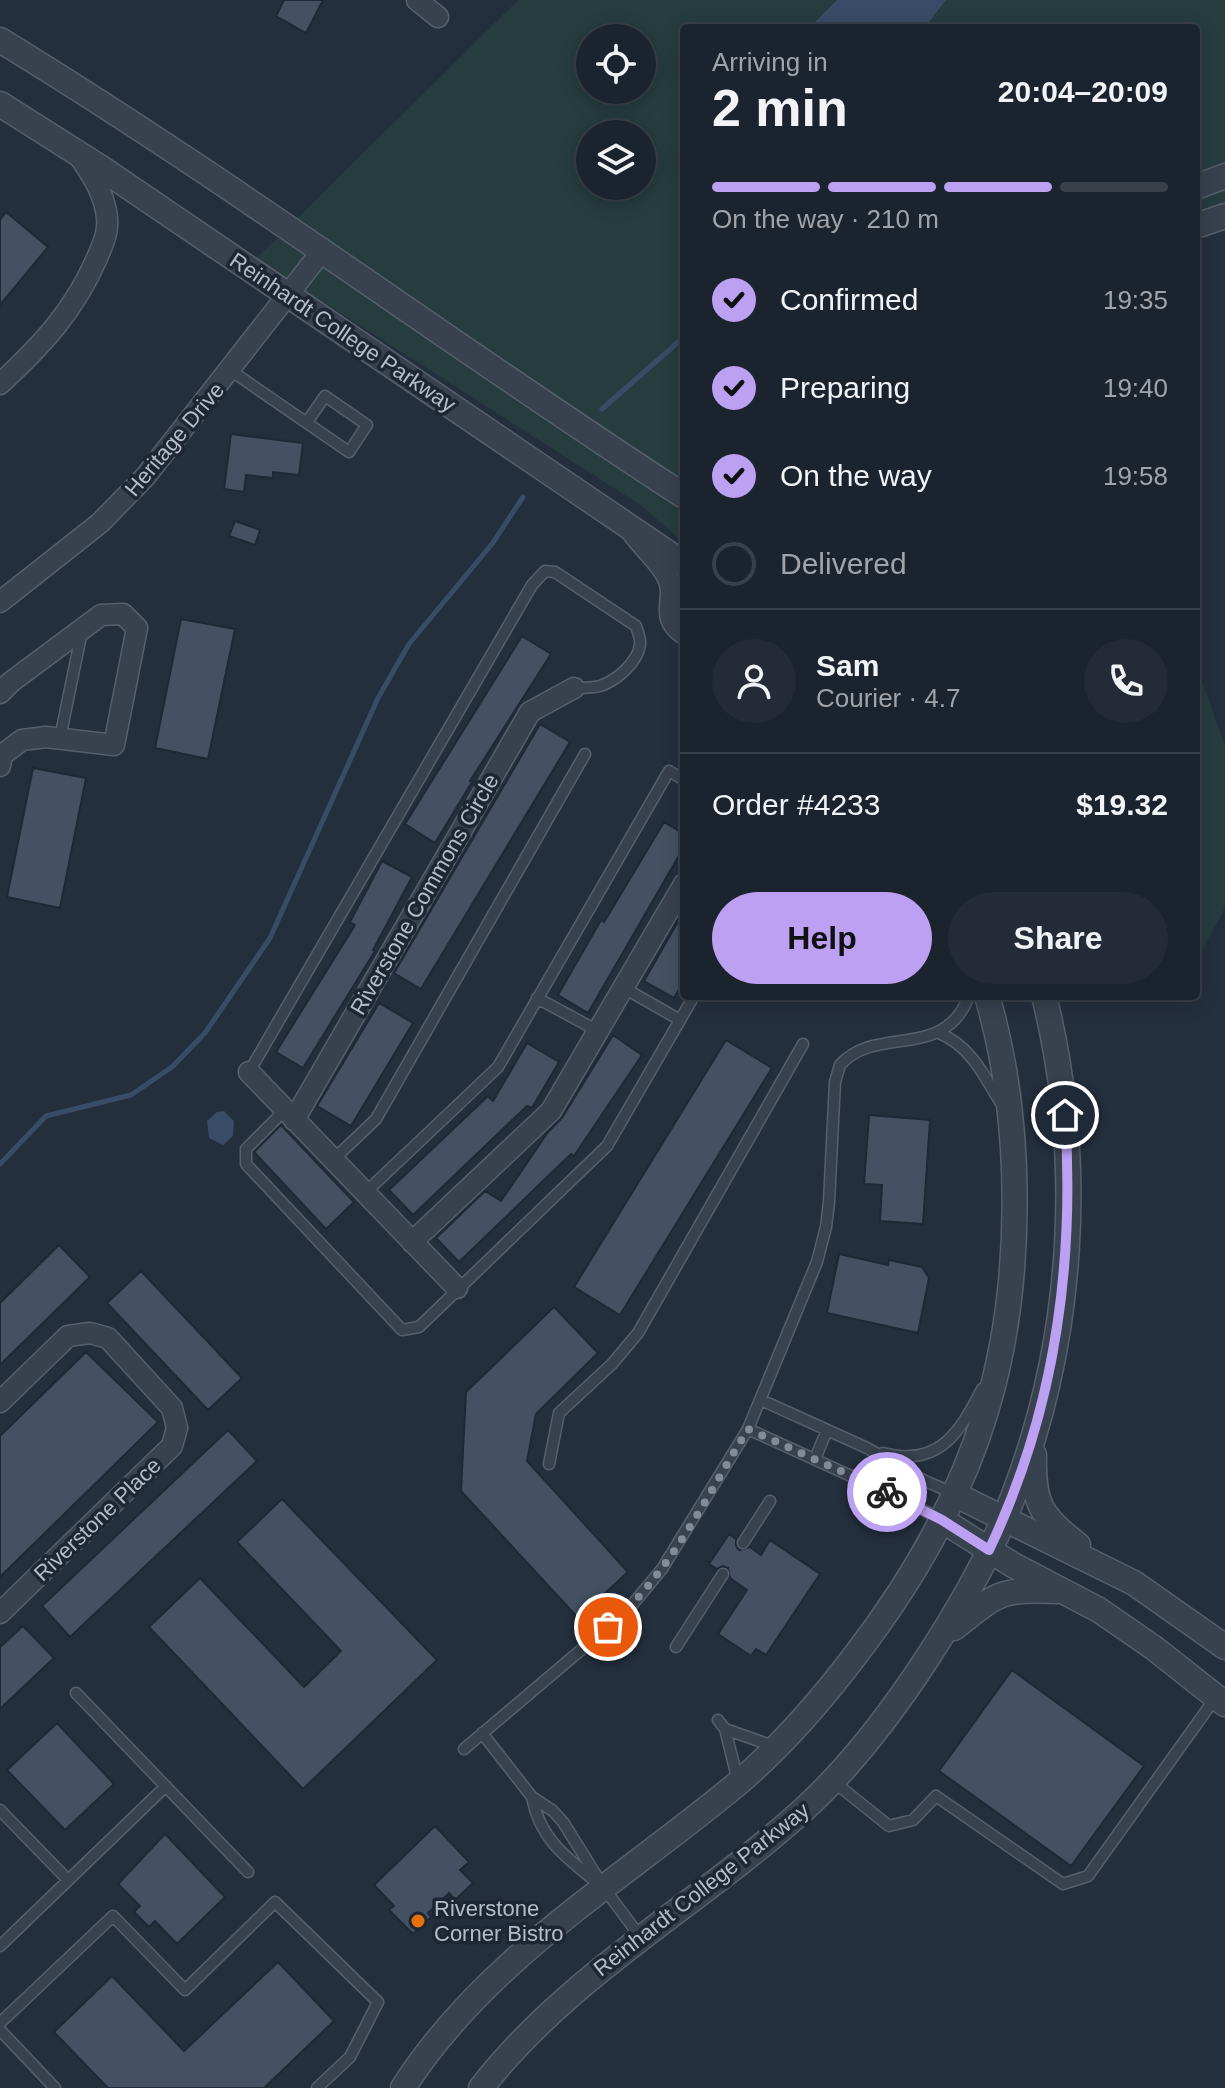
<!DOCTYPE html>
<meta charset="utf-8">
<style>
body{margin:0;font-family:Arial,sans-serif;background:#242b36;color:#f1f3f6;height:100vh;display:flex;flex-direction:column;font-size:30px;white-space:nowrap}
*{box-sizing:border-box;margin:0}
p{font-size:26px;color:#a0a4aa}
.icon{flex:none;width:44px;height:44px;fill:none;stroke:currentColor;stroke-width:2;stroke-linecap:round;stroke-linejoin:round}
.map{position:relative;flex:1;overflow:hidden}
.details{position:absolute;left:680px;top:24px;width:520px;height:976px;display:flex;flex-direction:column;background:#1b232e;border-radius:8px;box-shadow:0 4px 20px #0003,0 0 0 2px #39404a}
.details>*{flex:none}
.controls{position:absolute;left:576px;top:24px;display:grid;gap:16px}
.controls a{display:grid;place-items:center;width:80px;height:80px;border-radius:50%;background:#1b232e;box-shadow:0 4px 20px #0003,0 0 0 2px #39404a;font-size:40px}
.pin{position:absolute;display:grid;place-items:center;width:68px;height:68px;color:#fff;margin:-34px;border:4px solid #fff;border-radius:50%;box-shadow:0 2px 8px #0007}
.courier{position:absolute;display:grid;place-items:center;width:80px;height:80px;margin:-40px;border:6px solid #bca0f2;border-radius:50%;background:#fff;color:#222;box-shadow:0 2px 10px #0007}
.overview em{font-style:normal;font-weight:700}
.overview div{display:flex;flex-direction:column-reverse}
.overview{display:flex;align-items:center;justify-content:space-between;height:136px;padding:0 32px}
h1{font-size:52px;font-weight:700;line-height:60px}
.bar{display:grid;grid-template-columns:repeat(4,1fr);gap:12px 8px;align-content:center;height:96px;padding:0 32px}
.bar i{height:10px;border-radius:6px;background:#39404a}
.bar .active{background:#bca0f2}
.bar p{grid-column:span 4}
.line{display:flex;align-items:center;gap:20px;padding:0 32px;border-top:2px solid #39404a}
.line div{flex:1}
.round{display:grid;place-items:center;flex:none;width:84px;height:84px;border-radius:42px;background:#242b36}
ol{padding:0 32px;list-style:none}
li{display:flex;align-items:center;gap:24px;height:88px}
li p{margin-inline-start:auto}
li .icon{padding:8px;border-radius:50%;background:#bca0f2;color:#111;stroke-width:4}
li:last-child{color:#a0a4aa}
li i{width:44px;height:44px;border:4px solid #39404a;border-radius:50%}
.action{display:flex;gap:16px;margin-top:auto;padding:16px 32px}
.action a{flex:1;height:92px;border-radius:48px;background:#bca0f2;color:#111;font-size:32px;font-weight:700;line-height:92px;text-align:center}
.action a+a{background:#242b36;color:#f1f3f6}
.map>svg:first-child{display:block}
</style>
<div class="map">
<svg width="1225" height="2088" viewBox="0 0 1225 2088">
<rect width="100%" height="100%" fill="#242f3e"/>
<path fill="#263c3f" fill-rule="evenodd" d="M518 0H1225V204L1196 223V28H684V543L642 506 256 259ZM590 38H642V90H590ZM590 134H642V186H590Z
M1196 664 1225 746V908L1196 962Z"/>
<path fill="#394c67" d="M837 0H946L924 28H809Z
M224 1111 234 1121 233 1136 223 1145 209 1138 207 1121 217 1112Z"/>
<g fill="none" stroke-linecap="round" stroke-linejoin="round">
<path stroke="#394c67" stroke-width="5" d="M602 409 684 337
M0 1164 46 1116 131 1095 172 1067 205 1033 270 938 378 698 409 644 492 544 523 497"/>
</g>
<path fill="#455162" stroke="#1f2835" stroke-width="2" d="M284 0H323L306 33 276 16Z
M6 212 48 247 0 305V220Z
M231 434 303 443 299 475 273 472V478L246 475 244 492 224 489Z
M235 521 260 530 255 545 229 536Z
M181 619 235 629 208 759 155 748Z
M522 636 551 654 470 781 472 782 435 843 405 824Z
M540 724 570 742 421 989 394 973Z
M33 768 86 778 60 908 7 897Z
M664 822 684 834V847L588 1013 558 995 601 920 604 922Z
M382 861 412 877 373 950 375 951 303 1068 276 1052 355 925 350 922Z
M684 911V981L674 998 644 981Z
M379 1003 413 1023 351 1126 317 1106Z
M613 1035 642 1055 574 1156 571 1154 459 1262 436 1238 485 1191 501 1201 548 1132 562 1118Z
M726 1040 772 1068 620 1315 574 1287Z
M527 1043 559 1062 532 1108 527 1106 413 1215 389 1190 488 1096 493 1101Z
M869 1115 930 1120 923 1224 880 1221 882 1185 864 1184Z
M281 1125 354 1202 326 1229 254 1152Z
M59 1245 90 1277 0 1365V1303Z
M839 1254 888 1265 889 1260 922 1267 929 1278 918 1333 827 1313Z
M141 1271 242 1378 208 1410 107 1303Z
M554 1307 598 1353 536 1414 527 1461 628 1572 578 1618 461 1491 466 1392Z
M86 1352 158 1422 0 1577V1436Z
M228 1430 257 1461 70 1637 42 1606Z
M282 1499 437 1660 303 1789 149 1627 200 1578 304 1687 341 1651 237 1542Z
M729 1534 736 1539V1546L739 1550 750 1547 761 1555 770 1540 820 1574 766 1655 756 1649 751 1656 718 1634 747 1590 730 1578 728 1568 723 1566 717 1569 709 1564Z
M23 1626 54 1658 0 1709V1647Z
M1012 1670 1144 1766 1071 1866 939 1771Z
M57 1723 114 1784 65 1830 7 1770Z
M435 1826 469 1862 460 1870 473 1883 455 1900 449 1893 428 1913 431 1917 413 1934 389 1910 394 1906 374 1885Z
M165 1834 225 1897 177 1944 155 1921 149 1927 134 1912 140 1906 118 1884Z
M278 1962 334 2021 264 2088H108L54 2032 112 1976 184 2051Z"/>
<g fill="none" stroke-linecap="round" stroke-linejoin="round">
<g stroke="#565f6c" stroke-width="13">
<path id="service" d="M230 370 349 452 367 425 325 396 307 422
M60 738 82 631
M624 988 680 1020
M537 998 598 1031
M939 1033C972 1047 984 1076 1002 1105
M249 1072 532 585 545 571 555 572 636 626C638 632 641 639 640 645 638 662 616 681 600 686 592 688 582 688 574 688
M285 1110 246 1149V1164L402 1330 419 1327 607 1146 694 996
M333 1160 376 1119 585 754
M365 1193 498 1067 669 771 684 780
M761 1400 867 1448 925 1481 953 1493
M748 1429 910 1503 942 1520
M883 1453C939 1468 960 1432 982 1389
M815 1459 827 1430
M549 1464 559 1413 612 1364 638 1333 803 1044
M743 1543 770 1501
M676 1647 723 1574
M76 1693 248 1872
M718 1720 725 1729 738 1781
M725 1729 776 1747
M482 1733 532 1797 553 1811 563 1822 604 1888 641 1938
M464 1749 627 1611 662 1569 748 1429 817 1262 826 1227 829 1202 835 1082 840 1065C876 1024 944 1062 969 996
M834 1782 889 1826 913 1820 936 1796 1063 1884 1088 1876 1216 1697
M532 1797C540 1840 567 1858 599 1884
M0 1810 68 1880
M0 1946 166 1786
M0 2023 113 1916 185 1990 275 1902 378 2002 350 2057 317 2088
M0 2030 55 2088"/>
</g>
<g stroke="#565f6c" stroke-width="23">
<path id="minor" d="M417 0 438 17
M0 384C42 345 74 311 97 258 104 242 110 229 106 211 102 190 91 173 79 156
M634 535C644 548 659 561 667 576 679 599 657 616 684 634
M0 602 100 523 145 477 322 251
M0 693 11 682 101 615 123 614 137 628 114 745 46 737 22 740 2 755 0 766
M249 1072 457 1288
M294 1120 530 712 574 688
M412 1242 551 1111 684 884
M0 1402 68 1336 90 1333 108 1338 172 1408 177 1428 172 1446 0 1613"/>
</g>
<g stroke="#565f6c" stroke-width="27">
<path id="tertiary" d="M0 40C234 183 454 347 684 496
M0 104 101 168 684 564
M1196 187 1225 176
M1196 226 1225 216
M1034 1455C1033 1504 1040 1515 1078 1545
M954 1494 1134 1583 1225 1647
M942 1520 1013 1565 1099 1610 1154 1648 1225 1704
M954 1628C997 1594 1000 1588 1057 1591
M403 2088C485 1959 622 1880 737 1784 782 1746 819 1703 854 1657 911 1583 959 1501 986 1411 1024 1286 1024 1121 987 996
M481 2088C569 1975 695 1907 801 1812 850 1768 890 1715 926 1660 960 1608 991 1554 1013 1497 1074 1339 1085 1160 1044 996"/>
</g>
<use href="#service" stroke="#38414e" stroke-width="10"/>
<use href="#minor" stroke="#38414e" stroke-width="20"/>
<use href="#tertiary" stroke="#38414e" stroke-width="24"/>
</g>
<g fill="none" stroke-linecap="round" stroke-linejoin="round">
<path stroke="#828b98" stroke-width="8" stroke-dasharray="0 14.4" d="M608 1627C670 1574 706 1497 748 1429L887 1492"/>
<path stroke="#bca0f2" stroke-width="10" d="M887 1492 942 1520 989 1550C1054 1414 1075 1265 1065 1115"/>
</g>
<circle fill="#e8710a" stroke="#1d2633" stroke-width="3" cx="418" cy="1921" r="8"/>
<g text-anchor="middle" stroke-width="7" stroke-linejoin="round" paint-order="stroke">
<g font-size="22" fill="#b4bcc9" stroke="#1d2633">
<text transform="translate(343 332) rotate(34)" y="8">Reinhardt College Parkway</text>
<text transform="translate(174 439) rotate(-50)" y="8">Heritage Drive</text>
<text transform="translate(424 894) rotate(-60)" y="8">Riverstone Commons Circle</text>
<text transform="translate(97 1519) rotate(-44)" y="8">Riverstone Place</text>
<text transform="translate(701 1889) rotate(-38)" y="8">Reinhardt College Parkway</text>
</g>
<g font-size="22" fill="#b4bcc9" stroke="#1d2633" text-anchor="start">
<text x="434" y="1916">Riverstone<tspan x="434" dy="25">Corner Bistro</tspan></text>
</g>
</g>
</svg>
<div class="controls">
<a><svg class="icon" aria-label="locate" viewBox="0 0 24 24"><circle cx="12" cy="12" r="6"/><path d="M12 2v4M12 18v4M2 12h4M18 12h4"/></svg></a>
<a><svg class="icon" aria-label="layers" viewBox="0 0 24 24"><path d="M12 4l9 5-9 5-9-5zM3 14l9 5 9-5"/></svg></a>
</div>
<div class="pin" style="left:608px;top:1627px;background:#ea580c"><svg class="icon" aria-label="bag" viewBox="0 0 24 24"><path d="M5 8h14l-1 12H6zM9 8a3 3 0 0 1 6 0"/></svg></div>
<div class="pin" style="left:1065px;top:1115px;background:#1f2937"><svg class="icon" aria-label="home" viewBox="0 0 24 24"><path d="M3 11l9-7 9 7M6 9v11h12V9"/></svg></div>
<div class="courier" style="left:887px;top:1492px"><svg class="icon" aria-label="bike" viewBox="0 0 24 24"><circle cx="6" cy="16" r="4"/><circle cx="18" cy="16" r="4"/><path d="M6 16l4-8h5l3 8M10 8l3 8H6M13 5h3"/></svg></div>
<section class="details">
<div class="overview"><div><h1>2 min</h1><p>Arriving in</p></div><em>20:04–20:09</em></div>
<div class="bar"><i class="active"></i><i class="active"></i><i class="active"></i><i></i><p>On the way · 210 m</p></div>
<ol>
<li><svg class="icon" aria-label="check" viewBox="0 0 24 24"><path d="M5 12l5 5 9-10"/></svg>Confirmed<p>19:35</p></li>
<li><svg class="icon" aria-label="check" viewBox="0 0 24 24"><path d="M5 12l5 5 9-10"/></svg>Preparing<p>19:40</p></li>
<li><svg class="icon" aria-label="check" viewBox="0 0 24 24"><path d="M5 12l5 5 9-10"/></svg>On the way<p>19:58</p></li>
<li><i></i>Delivered</li>
</ol>
<div class="line" style="height:144px"><a class="round"><svg class="icon" aria-label="person" viewBox="0 0 24 24"><circle cx="12" cy="8" r="4"/><path d="M4 21q1-7 8-7t8 7"/></svg></a><div><b>Sam</b><p>Courier · 4.7</p></div><a class="round"><svg class="icon" aria-label="phone" viewBox="0 0 24 24"><path d="M5 4h4l2 5-3 2q2 4 5 5l2-3 5 2v4C11 20 4 13 5 4z"/></svg></a></div>
<div class="line" style="height:104px"><div>Order #4233</div><b>$19.32</b></div>
<div class="action"><a>Help</a><a>Share</a></div>
</section>
</div>
